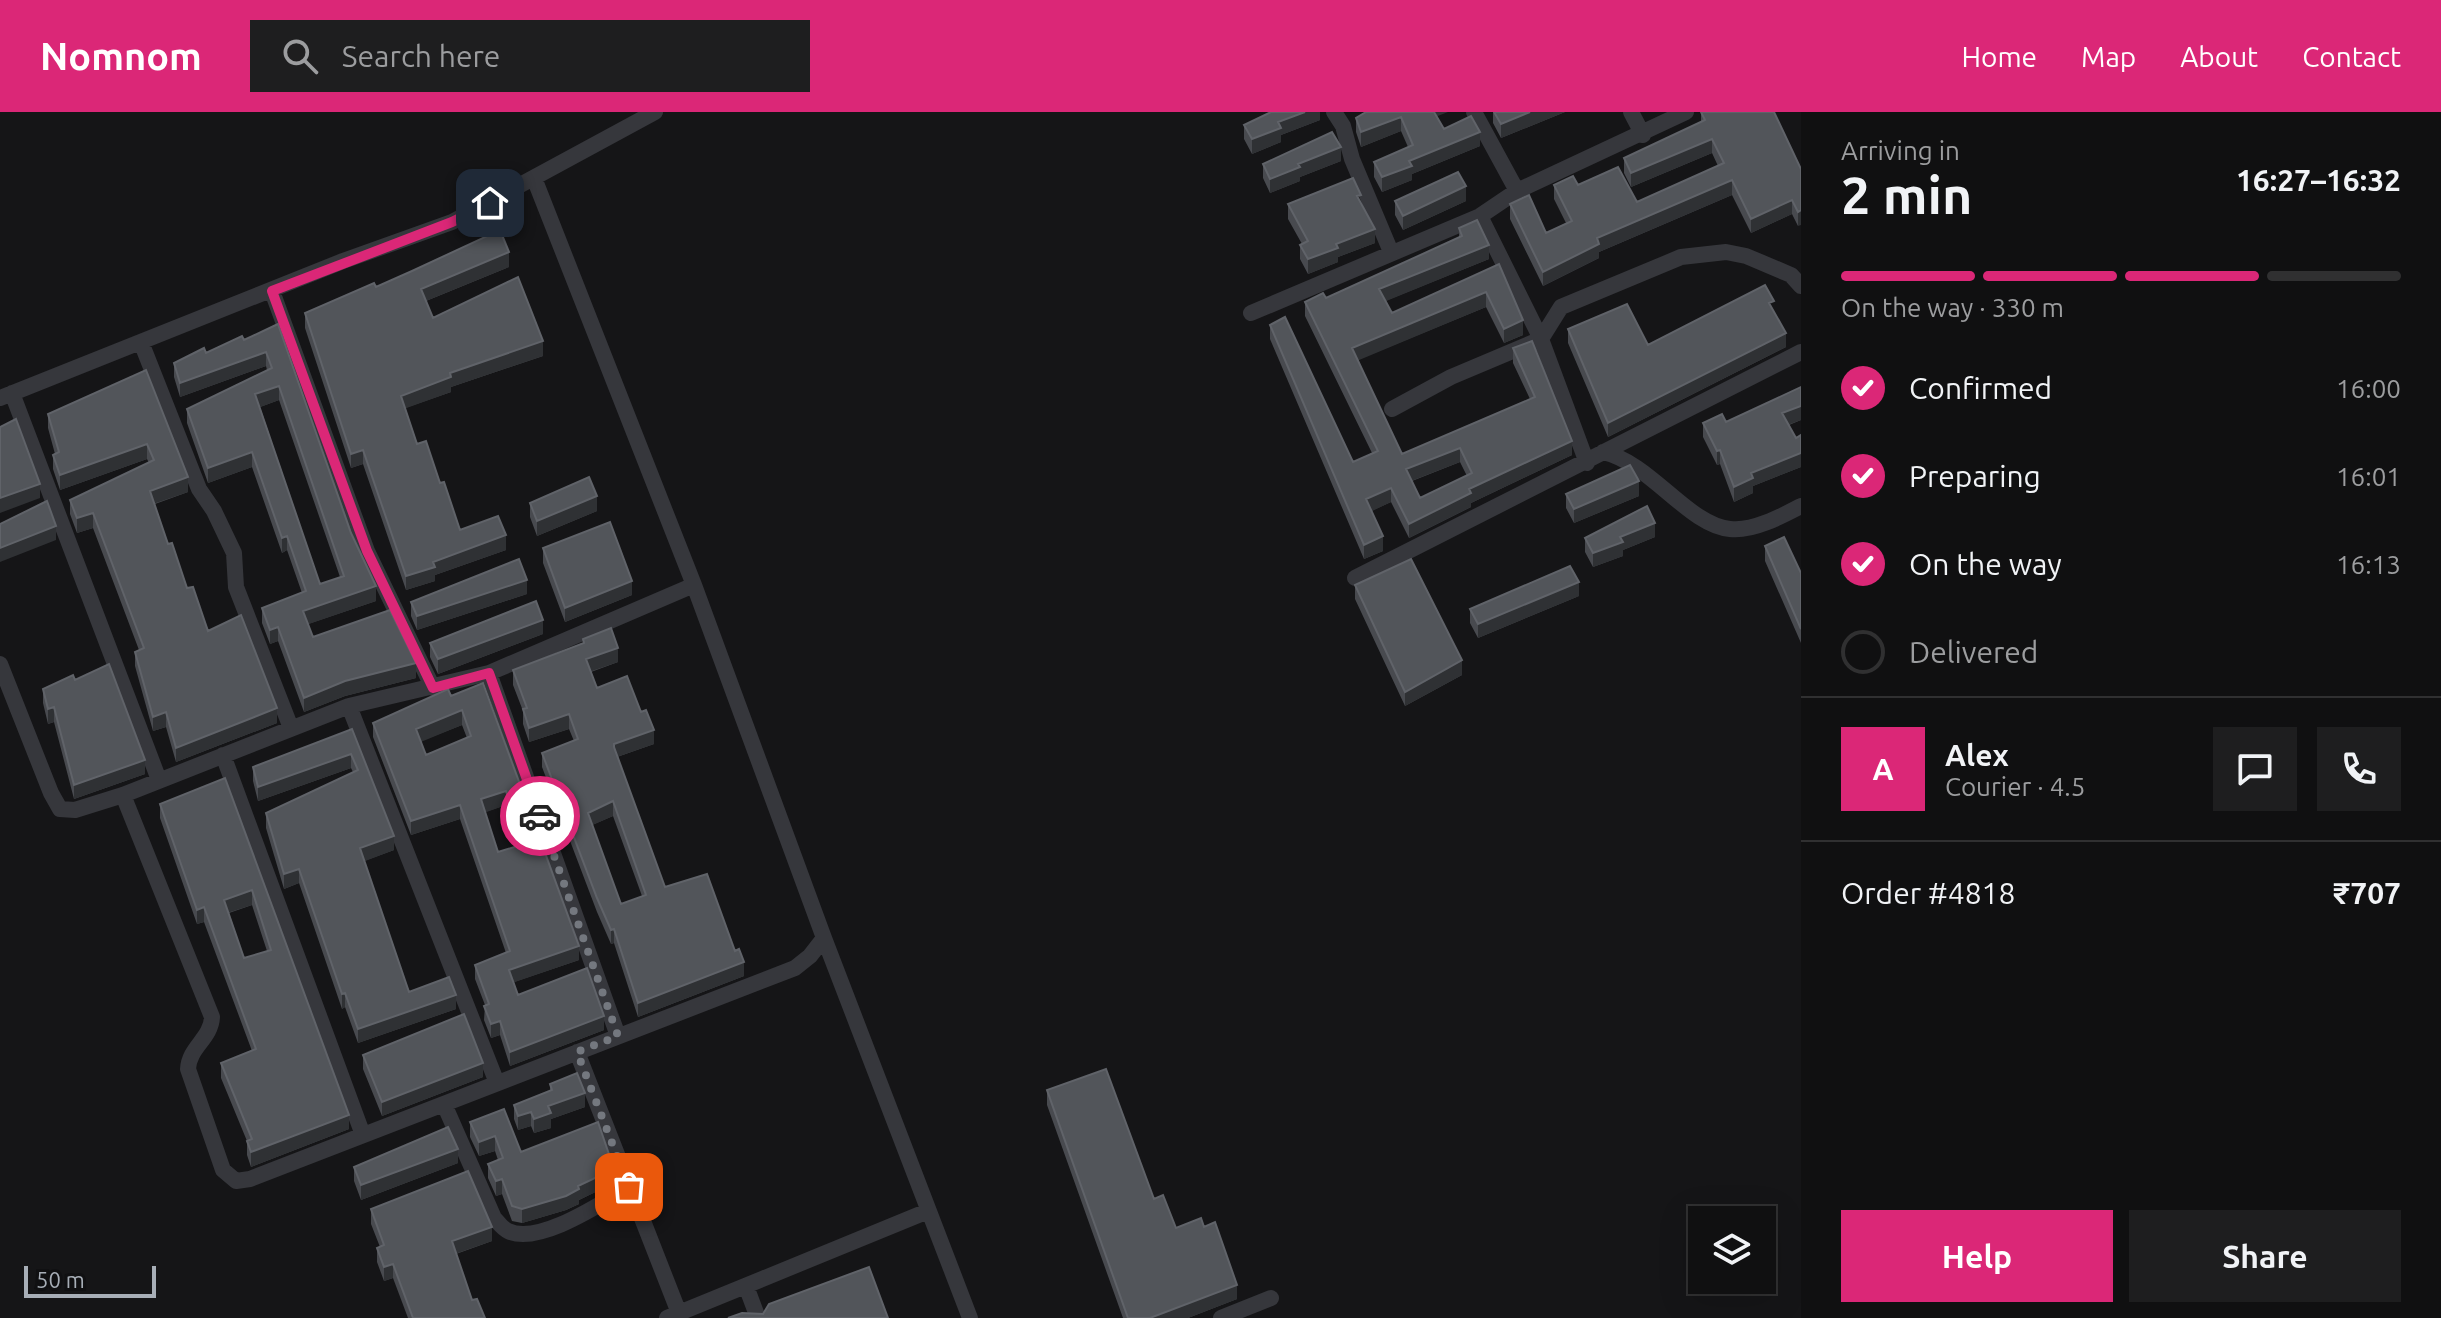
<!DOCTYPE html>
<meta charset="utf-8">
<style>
body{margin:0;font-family:Ubuntu,sans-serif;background:#1e1e1f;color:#f1f3f6;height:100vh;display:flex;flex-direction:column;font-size:30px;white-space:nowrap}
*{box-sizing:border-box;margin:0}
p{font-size:26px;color:#9c9d9f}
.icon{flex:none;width:44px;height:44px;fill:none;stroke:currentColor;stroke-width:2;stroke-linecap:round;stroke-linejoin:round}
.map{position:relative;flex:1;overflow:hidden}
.panel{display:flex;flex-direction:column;background:#101011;width:640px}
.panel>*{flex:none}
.fabs{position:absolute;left:1688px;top:1094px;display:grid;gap:16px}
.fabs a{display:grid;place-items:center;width:88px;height:88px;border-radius:0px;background:#101011;box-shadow:0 8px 32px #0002,0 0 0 2px #303031;font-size:40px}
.scale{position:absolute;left:24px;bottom:20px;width:132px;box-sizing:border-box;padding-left:8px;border:4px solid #a7aeb7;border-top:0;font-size:22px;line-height:28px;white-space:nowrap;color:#a7aeb7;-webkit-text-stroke:6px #101012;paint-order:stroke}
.pin{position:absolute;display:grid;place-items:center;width:68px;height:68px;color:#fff;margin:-34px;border-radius:16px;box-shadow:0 4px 12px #0006}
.courier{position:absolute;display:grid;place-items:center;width:80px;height:80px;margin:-40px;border:6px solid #db2777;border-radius:50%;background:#fff;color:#222;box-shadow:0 2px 10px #0007}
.head em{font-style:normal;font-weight:700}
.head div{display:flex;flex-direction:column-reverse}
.head{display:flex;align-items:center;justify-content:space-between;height:136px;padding:0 40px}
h1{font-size:52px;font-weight:700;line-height:60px}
.bar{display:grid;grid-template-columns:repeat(4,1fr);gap:12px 8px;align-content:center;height:96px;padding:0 40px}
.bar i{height:10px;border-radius:6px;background:#303031}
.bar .active{background:#db2777}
.bar p{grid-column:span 4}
.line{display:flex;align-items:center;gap:20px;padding:0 40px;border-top:2px solid #303031}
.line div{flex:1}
.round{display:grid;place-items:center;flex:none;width:84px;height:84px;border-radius:0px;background:#1e1e1f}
ol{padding:0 40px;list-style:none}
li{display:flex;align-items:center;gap:24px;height:88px}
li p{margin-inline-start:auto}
li .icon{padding:8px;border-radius:50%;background:#db2777;color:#fff;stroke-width:4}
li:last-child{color:#9c9d9f}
li i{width:44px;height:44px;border:4px solid #303031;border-radius:50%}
.action{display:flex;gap:16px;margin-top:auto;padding:16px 40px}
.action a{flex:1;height:92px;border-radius:0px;background:#db2777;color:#fff;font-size:32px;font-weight:700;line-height:92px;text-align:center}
.action a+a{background:#1e1e1f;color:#f1f3f6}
header{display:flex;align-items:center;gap:48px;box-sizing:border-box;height:112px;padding:0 40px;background:#db2777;color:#fff}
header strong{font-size:38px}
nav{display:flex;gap:44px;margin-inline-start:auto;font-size:28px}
.search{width:560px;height:72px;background:#1e1e1f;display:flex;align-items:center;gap:20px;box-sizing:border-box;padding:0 28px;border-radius:0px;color:#9c9d9f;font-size:30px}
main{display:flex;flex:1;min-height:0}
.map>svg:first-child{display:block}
</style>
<header>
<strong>Nomnom</strong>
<div class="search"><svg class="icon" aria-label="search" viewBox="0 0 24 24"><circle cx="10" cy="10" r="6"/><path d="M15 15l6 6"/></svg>Search here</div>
<nav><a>Home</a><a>Map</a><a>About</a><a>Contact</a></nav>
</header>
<main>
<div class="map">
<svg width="1801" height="1206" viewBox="0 0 1801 1206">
<rect width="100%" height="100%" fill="#151517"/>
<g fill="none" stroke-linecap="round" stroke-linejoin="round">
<path stroke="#36373c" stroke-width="16" d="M1334 0 1343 14 1352 47 1391 140
M1474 0 1517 79
M1631 0 1643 23
M534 66 694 473 824 826 970 1206
M1480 104 1541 227 1587 351
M272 179 367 439 433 576
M1251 201 1480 104 1517 79 1686 0
M141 230 199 377 214 399 234 441 236 475 291 616
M12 281 159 668
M0 286 343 149 452 110 655 0
M1392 297 1451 265 1541 227 1561 195 1681 145 1726 140 1746 144 1791 163 1801 174
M1603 340C1651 351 1688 413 1730 417 1752 420 1782 404 1801 394
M1355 466 1801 240
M0 552 51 681 60 697 75 698 123 683 349 594 489 561 694 473
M489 561 618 924
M349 594 497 971
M223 643 363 1023
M123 683 212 905C211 927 189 935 188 957L223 1058 236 1069 250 1067 795 856 810 844 824 826
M577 940 679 1201
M444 992 494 1106C498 1110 503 1117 508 1119 539 1134 603 1090 629 1075
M746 1174 758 1206
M667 1206 928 1099
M1221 1206 1271 1186"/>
</g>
<path fill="#484a4f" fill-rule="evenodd" d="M1320 0V8L1281 23V30L1252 42 1244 27V13Z
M1493 0H1565L1501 26 1493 11Z
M1701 0 1801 57 1798 114 1792 102 1751 121 1732 83 1599 140V146L1543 174 1510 107V92L1546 121 1566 111 1554 87V73H1578L1637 90 1718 54 1712 41 1631 75 1624 61V46L1701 10Z
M1437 4 1444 17 1480 34 1412 62V68L1382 80 1374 65V50L1408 35 1401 19 1361 35 1356 20V6Z
M1341 49 1300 65V69L1270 81 1263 66V52Z
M1395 89H1466L1403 118 1395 103Z
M1288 92H1361L1375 131 1338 145V150L1308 162 1300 147V133L1302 132 1288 107Z
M1459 116 1489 147 1385 189 1392 201 1499 152 1523 223 1504 231 1486 195 1357 248 1402 342 1530 287 1513 251V236L1572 343 1471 391V395L1409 426 1391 390 1371 399 1383 439 1364 447 1270 227V213L1353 350 1372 341 1305 204V190L1326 186 1459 126ZM1460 350 1467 364 1420 386 1412 369Z
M509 155 426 189 433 206 543 244 451 275V280L405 296 417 332 440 371 460 418 506 438 435 463V469L406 478 363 352 351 356 305 216V201L376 175Z
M1774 200 1786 235 1608 325 1568 231V217L1648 233Z
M278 212 376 489 308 512 313 525 416 566 345 584 304 600 278 529 270 532 262 511V496L302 481 287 438 282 441 252 355 208 371 187 311V297L267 258 266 254 180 285 174 265V251L244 228ZM279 288 340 465 320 472 260 295Z
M146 258 188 380 155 392 168 432 187 476 208 519 277 611 176 650 166 615 153 619 135 554V540L139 538 93 416 77 421 70 402V388L149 351 147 347 60 378 53 357V343L55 342 48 316V302Z
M1801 275V308L1789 313 1796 326 1801 323V355L1753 374V381L1734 390 1720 352 1717 353 1703 325V311L1726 310Z
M1566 382 1639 384 1574 411 1566 396Z
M530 391 597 399 537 424 530 405Z
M1655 425 1623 438V444L1593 455 1585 440V426Z
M1765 434 1801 461V531L1765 449Z
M543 436 632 483 565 510 543 451Z
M1355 473 1462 563 1405 594 1355 487Z
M527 482 417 518 411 504V490Z
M1579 484 1478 526 1470 511V497Z
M543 522 438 562 430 545V531Z
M583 527 618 550 591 560 597 576 654 632 617 645 665 775 744 864 638 905 614 831 611 832 597 800 542 655V641L574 629 569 617 529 630 523 612V599L513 573V558L583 532ZM613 704 642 784 621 792 592 713Z
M75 568 145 662 74 687 54 610 48 612 43 591V577Z
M483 571 579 848 514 870 518 883 604 918 510 954 500 923 491 926 484 908 485 893 475 867V853L506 841 460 707 411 723 373 625V611L451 584ZM462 613 467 626 426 643 421 629ZM506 693 519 733 498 740 485 700Z
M352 617 394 738 364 749 409 880 456 897 358 931 345 895 342 897 299 771 284 777 266 716V701L353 660 351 656 258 689 253 669V655Z
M225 666 349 1017 251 1055 247 1043V1029L221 966V951L252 939 204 810 197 812 160 706V692ZM252 793 267 839 244 846 229 801Z
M363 943 483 965 382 1004 363 957Z
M550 972 585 995 551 1007V1016L534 1021 531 1014 518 1018 514 1007V993L550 979Z
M1047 978 1154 1087 1176 1116 1237 1187 1188 1206H1123L1047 993Z
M470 1010 521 1040 614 1071 579 1088V1092L566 1098 522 1111 512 1109 502 1082 496 1084 488 1066V1052L498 1048 495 1039 479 1044 470 1025Z
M458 1051 361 1088 354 1069V1055Z
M371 1097 492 1129 456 1142 472 1188 485 1206H408L393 1166 384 1169 377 1150V1136L380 1135 371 1112Z"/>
<path fill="#2f3134" d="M1305 0H1320V8L1281 23V30L1252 42V27L1278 10Z
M1430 0H1448L1430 7Z
M1530 0H1565L1501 26V12Z
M1401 5V19L1361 35V20Z
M1480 20V34L1412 62V68L1382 80V65L1409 49Z
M1712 27V41L1631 75V61Z
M1341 35V49L1300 65V69L1270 81V67L1298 52Z
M1732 68V83L1599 140V146L1543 174V160L1597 126Z
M1466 74V89L1403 118V104Z
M1792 88V102L1751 121V107Z
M1801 98V113L1798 114V100Z
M1375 117V131L1338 145V150L1308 162V147L1336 132Z
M1489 133V147L1379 192V177Z
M509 140V155L421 191V177Z
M1486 180V195L1352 251V236Z
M1523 208V223L1504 231V217Z
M1786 221V235L1608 325V311Z
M543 229V244L451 275V280L401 298V284L450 261Z
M266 240V254L180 285V271Z
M279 274V288L255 297V282Z
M1801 294V308L1782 315V301Z
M1572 329V343L1471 391V395L1409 426V412L1469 377Z
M147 332V347L60 378V363Z
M1460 336V350L1406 371V357Z
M363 338V352L351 356V342Z
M1720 338V352L1717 353V339Z
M252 340V355L208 371V356Z
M1801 341V355L1753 374V381L1734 390V375L1751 361Z
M188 365V380L150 393V379Z
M1639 369V384L1574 411V397Z
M40 372V386L0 401V386Z
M1391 376V390L1366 402V387Z
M597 384V399L537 424V409Z
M93 401V416L77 421V406Z
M1655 411V425L1623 438V444L1593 455V441L1620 425Z
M56 414V428L0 450V436Z
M506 423V438L435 463V469L406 478V464L433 450Z
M287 424V438L282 441V426Z
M1383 424V439L1364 447V433Z
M527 468V482L417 518V504Z
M632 469V483L565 510V496Z
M1579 470V484L1478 526V512Z
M376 474V489L303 514V499Z
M543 508V522L438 562V547Z
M278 515V529L270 532V518Z
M618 536V550L586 561V547Z
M1462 548V563L1405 594V580Z
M416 551V566L345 584 304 600V586L345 569Z
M54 595V610L48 612V597Z
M277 596V611L176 650V636Z
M462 598V613L416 632V617Z
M166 600V615L153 619V605Z
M569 602V617L529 630V616Z
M654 618V632L614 646V632Z
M351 642V656L258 689V675Z
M145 648V662L74 687V673Z
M506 679V693L481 702V687Z
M613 689V704L588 715V701Z
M460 693V707L411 723V709Z
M394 724V738L360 751V736Z
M299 757V771L284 777V762Z
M252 778V793L224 802V788Z
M204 795V810L197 812V798Z
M614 817V831L611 832V818Z
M579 834V848L509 872V858Z
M744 850V864L638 905V891Z
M345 881V895L342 897V882Z
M456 883V897L358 931V917Z
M604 904V918L510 954V940Z
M500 909V923L491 926V912Z
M483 951V965L382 1004V990Z
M585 981V995L551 1007V1016L534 1021V1007L548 994Z
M531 1000V1014L518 1018V1004Z
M349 1003V1017L251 1055V1040Z
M495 1024V1039L479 1044V1030Z
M458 1037V1051L361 1088V1073Z
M614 1057V1071L579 1088V1092L566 1098 522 1111V1097L578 1074Z
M502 1067V1082L496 1084V1069Z
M492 1115V1129L452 1143V1129Z
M393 1152V1166L384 1169V1155Z
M1237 1173V1187L1188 1206H1150Z"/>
<path fill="#52555a" stroke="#606369" stroke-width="2" fill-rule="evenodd" d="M1271 0H1305L1278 10 1281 16 1252 27 1244 13Z
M1366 0H1434L1444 17 1471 4 1480 20 1409 49 1412 54 1382 65 1374 50 1413 33 1401 5 1361 20 1356 6Z
M1494 0H1530L1501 12Z
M1701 0H1774L1801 57V98L1798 100 1792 88 1751 107 1732 68 1597 126 1599 132 1543 160 1510 92 1529 83 1546 121 1572 109 1554 73 1573 64 1578 73 1618 55 1637 90 1724 51 1712 27 1631 61 1624 46 1705 8Z
M1332 20 1341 35 1298 52 1300 55 1270 67 1263 52Z
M1458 60 1466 74 1403 104 1395 89Z
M1353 66 1361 83 1357 84 1375 117 1336 132 1338 136 1308 147 1300 133 1308 129 1288 92Z
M1477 108 1489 133 1379 177 1392 201 1499 152 1523 208 1504 217 1486 180 1352 236 1402 342 1535 285 1513 236 1532 229 1572 329 1469 377 1471 381 1409 412 1391 376 1366 387 1383 424 1364 433 1270 213 1285 205 1353 350 1378 339 1305 190 1323 181 1326 186 1462 124 1459 116ZM1460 336 1472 361 1420 386 1406 357Z
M500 118 509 140 421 177 433 206 518 165 543 229 450 261 451 265 401 284 417 332 426 329 440 371 444 370 460 418 498 404 506 423 433 450 435 455 406 464 363 338 351 342 305 201 374 171 376 175 412 159Z
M1765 173 1774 189 1769 191 1786 221 1608 311 1568 217 1627 192 1648 233Z
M278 212 351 421 376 474 303 499 313 525 390 498 416 551 345 569 304 586 278 515 270 518 262 496 306 479 287 424 282 426 252 340 208 356 187 297 272 256 266 240 180 271 174 251 204 236 206 241 242 224 244 228ZM279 274 344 464 320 472 255 282Z
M146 258 188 365 150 379 168 432 172 431 187 476 193 475 208 519 241 503 277 596 176 636 166 600 153 605 135 540 144 536 93 401 77 406 70 388 154 348 147 332 60 363 53 343 59 340 48 302Z
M1801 275V294L1782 301 1796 326 1801 323V341L1751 361 1753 366 1734 375 1720 338 1717 339 1703 311 1722 302 1726 310Z
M16 307 40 372 0 386V315Z
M1630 353 1639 369 1574 397 1566 382Z
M589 365 597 384 537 409 530 391Z
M47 389 56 414 0 436V412Z
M1647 394 1655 411 1620 425 1623 430 1593 441 1585 426Z
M610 410 632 469 565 496 543 436Z
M1784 425 1801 461V517L1765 434Z
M519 447 527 468 417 504 411 490Z
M1411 447 1462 548 1405 580 1355 473Z
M1570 454 1579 470 1478 512 1470 497Z
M536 489 543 508 438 547 430 531Z
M611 516 618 536 586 547 597 576 627 564 641 600 646 598 654 618 614 632V635L665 775 707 762 735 839 739 837 744 850 638 891 614 817 611 818 597 786 542 641 578 627 569 602 529 616 523 597 527 596 513 558 584 531 583 527ZM613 689 646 783 621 792 588 701Z
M109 552 145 648 74 673 54 595 48 597 43 577 73 563 75 568Z
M483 571 579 834 509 858 518 883 587 856 604 904 510 940 500 909 491 912 484 894 489 892 475 853 510 839 460 693 411 709 373 611 448 577 451 584ZM462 598 471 624 426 643 416 617ZM506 679 524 732 498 740 481 687Z
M352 617 394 724 360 736 409 880 449 865 456 883 358 917 345 881 342 882 299 757 284 762 266 701 358 658 351 642 258 675 253 655Z
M225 666 349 1003 251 1040 247 1029 252 1027 221 951 256 937 204 795 197 798 160 692ZM252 778 271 838 244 846 224 788Z
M464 902 483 951 382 990 363 943Z
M1106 957 1154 1087 1163 1083 1176 1116 1201 1106 1204 1115 1215 1110 1237 1173 1150 1206H1128L1047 978Z
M577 961 585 981 548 994 551 1001 534 1007 531 1000 518 1004 514 993 552 978 550 972Z
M504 997 521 1040 598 1010 614 1057 578 1074 579 1077 566 1084 522 1097 512 1094 502 1067 496 1069 488 1052 503 1046 495 1024 479 1030 470 1010Z
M448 1015 458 1037 361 1073 354 1055Z
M468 1059 492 1115 452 1129 472 1188 477 1187 485 1206H413L393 1152 384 1155 377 1136 384 1133 371 1097Z
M869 1155 888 1206H728L742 1201 763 1202 769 1192Z"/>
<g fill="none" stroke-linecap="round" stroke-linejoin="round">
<path stroke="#74787f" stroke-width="8" stroke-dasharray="0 14.4" d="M540 704 618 924 577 940 629 1075"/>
<path stroke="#db2777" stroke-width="10" d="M490 91 452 110 272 179 367 439 433 576 489 561 540 704"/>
</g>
</svg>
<div class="fabs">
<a><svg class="icon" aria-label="layers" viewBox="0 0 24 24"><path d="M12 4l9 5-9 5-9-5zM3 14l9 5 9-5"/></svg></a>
</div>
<div class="scale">50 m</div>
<div class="pin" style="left:629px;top:1075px;background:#ea580c"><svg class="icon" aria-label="bag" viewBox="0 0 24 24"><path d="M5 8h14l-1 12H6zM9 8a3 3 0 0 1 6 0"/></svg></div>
<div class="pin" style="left:490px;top:91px;background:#1f2937"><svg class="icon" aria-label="home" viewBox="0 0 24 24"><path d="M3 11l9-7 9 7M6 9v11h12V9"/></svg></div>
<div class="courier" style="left:540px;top:704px"><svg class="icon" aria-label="car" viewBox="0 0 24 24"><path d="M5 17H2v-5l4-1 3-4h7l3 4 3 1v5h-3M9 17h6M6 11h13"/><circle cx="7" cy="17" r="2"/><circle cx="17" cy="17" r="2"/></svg></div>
</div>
<section class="panel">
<div class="head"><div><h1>2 min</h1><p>Arriving in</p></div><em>16:27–16:32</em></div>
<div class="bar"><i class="active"></i><i class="active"></i><i class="active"></i><i></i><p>On the way · 330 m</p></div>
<ol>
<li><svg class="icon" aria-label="check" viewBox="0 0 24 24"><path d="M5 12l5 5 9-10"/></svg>Confirmed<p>16:00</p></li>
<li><svg class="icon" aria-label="check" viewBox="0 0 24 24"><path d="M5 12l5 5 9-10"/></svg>Preparing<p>16:01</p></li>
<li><svg class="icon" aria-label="check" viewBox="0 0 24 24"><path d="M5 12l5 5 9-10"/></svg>On the way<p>16:13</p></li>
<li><i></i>Delivered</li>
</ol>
<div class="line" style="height:144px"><b class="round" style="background:#db2777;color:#fff">A</b><div><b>Alex</b><p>Courier · 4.5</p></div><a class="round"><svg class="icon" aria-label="chat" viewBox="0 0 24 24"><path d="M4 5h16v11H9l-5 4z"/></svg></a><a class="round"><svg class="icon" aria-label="phone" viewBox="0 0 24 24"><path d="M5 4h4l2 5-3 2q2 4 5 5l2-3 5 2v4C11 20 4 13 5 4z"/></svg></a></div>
<div class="line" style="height:104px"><div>Order #4818</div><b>₹707</b></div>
<div class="action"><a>Help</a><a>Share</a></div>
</section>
</main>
